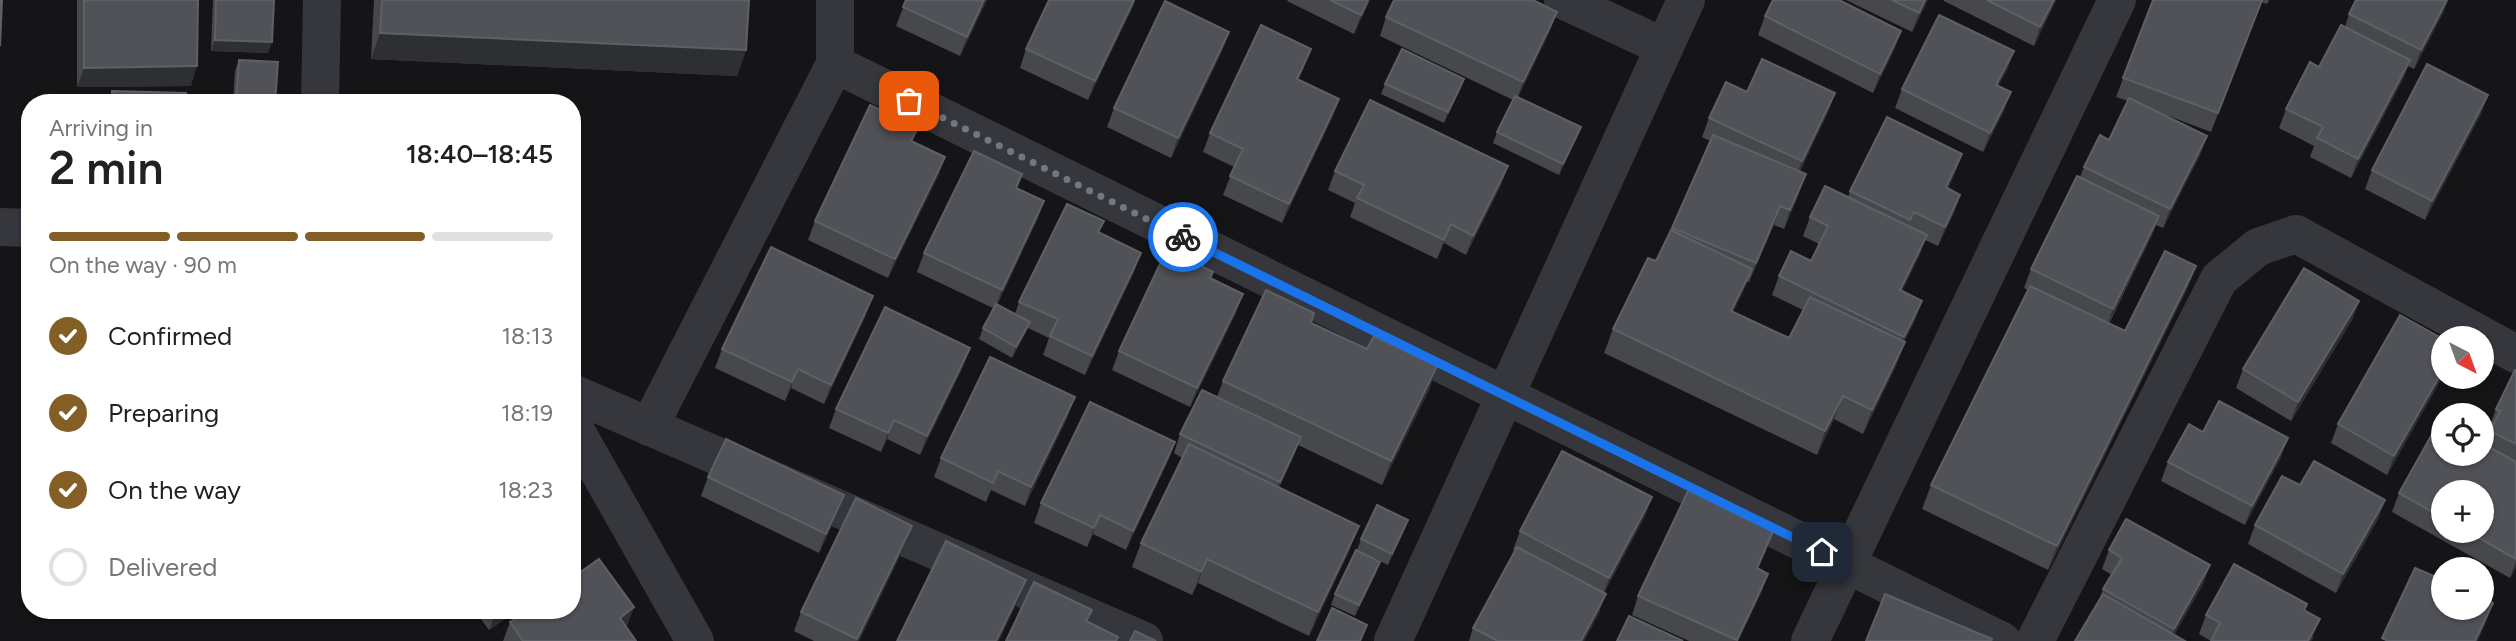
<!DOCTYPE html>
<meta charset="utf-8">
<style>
body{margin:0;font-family:Figtree,sans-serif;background:#f2f2f2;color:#202124;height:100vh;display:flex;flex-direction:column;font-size:26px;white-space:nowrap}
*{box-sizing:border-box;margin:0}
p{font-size:23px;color:#757577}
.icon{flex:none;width:38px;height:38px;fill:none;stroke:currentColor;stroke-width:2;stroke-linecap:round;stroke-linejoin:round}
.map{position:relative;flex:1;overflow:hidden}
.drawer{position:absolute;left:21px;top:94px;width:560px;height:525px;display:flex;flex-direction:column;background:#fff;border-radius:28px;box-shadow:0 2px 5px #0004}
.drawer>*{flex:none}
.needle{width:46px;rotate:139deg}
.fabs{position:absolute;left:2431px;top:326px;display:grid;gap:14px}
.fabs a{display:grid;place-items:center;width:63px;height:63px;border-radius:50%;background:#fff;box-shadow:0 2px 5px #0004;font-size:35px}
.pin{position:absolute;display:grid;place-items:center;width:60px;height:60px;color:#fff;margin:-30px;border-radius:14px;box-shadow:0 4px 10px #0006}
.courier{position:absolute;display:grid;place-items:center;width:70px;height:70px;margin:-35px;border:5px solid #1a73e8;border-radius:50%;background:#fff;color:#222;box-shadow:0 2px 9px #0007}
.head em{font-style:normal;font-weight:600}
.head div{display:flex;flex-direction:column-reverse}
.head{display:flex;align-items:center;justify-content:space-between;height:119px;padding:0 28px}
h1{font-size:46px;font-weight:600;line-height:52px}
.bar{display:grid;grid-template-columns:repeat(4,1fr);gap:10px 7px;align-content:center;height:84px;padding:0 28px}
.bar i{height:9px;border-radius:5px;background:#e0e0e0}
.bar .on{background:#835f25}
.bar p{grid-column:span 4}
ol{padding:0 28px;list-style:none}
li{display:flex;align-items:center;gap:21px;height:77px}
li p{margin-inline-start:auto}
li .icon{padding:7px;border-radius:50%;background:#835f25;color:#fff;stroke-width:4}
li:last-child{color:#757577}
li i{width:38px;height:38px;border:4px solid #e0e0e0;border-radius:50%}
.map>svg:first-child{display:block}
</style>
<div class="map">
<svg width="2516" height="641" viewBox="0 0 2516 641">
<rect width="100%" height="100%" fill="#151517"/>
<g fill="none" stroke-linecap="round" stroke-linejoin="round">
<path stroke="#36373c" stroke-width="38" d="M1563 0 1664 47
M835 64 2002 641
M320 103 322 0
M0 227 30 228
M572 393 1144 641
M572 424 695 641
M649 427 835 64V0
M1393 641 1686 0
M1810 641 2117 0
M2035 641 2219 279 2258 247 2296 234 2516 354"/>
</g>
<path fill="#46484c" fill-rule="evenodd" d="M77 0H198L191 86 77 87Z
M213 0H274L268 53 211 51Z
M374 0H749L746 50 737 76 371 59Z
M906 0H987L960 56 896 26Z
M1049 0H1135L1088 100 1020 68 1026 49Z
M1288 0H1370L1354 34 1287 1Z
M1846 0H1928L1912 32Z
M1944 0H2056L2034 46 1944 1Z
M2153 0H2269L2267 4 2261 2 2211 132 2158 112 2207 136 2200 155 2163 228 2156 225 2152 235 2109 324 2125 331 2196 266 2187 289 2048 570 1922 509 1931 485 2028 290 2024 288 2031 269 2080 177 2084 167 2109 140 2128 101 2116 97Z
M2444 11 2414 69 2408 66 2403 79 2351 178 2310 157 2314 146 2279 128 2286 109 2319 67 2345 27 2349 14Z
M1557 12 1550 31 1518 97 1581 127 1559 175 1493 143 1497 132 1513 100 1380 36 1386 17Z
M1765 16 1901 31 1894 50 1873 93 1758 35Z
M1229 32 1222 51 1171 158 1107 127 1114 108Z
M1311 49 1298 80 1339 99 1332 118 1282 223 1223 195 1234 167 1203 152 1210 133Z
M2014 51 2007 70 1998 86 2004 111 1983 152 1895 108 1902 89Z
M239 60 275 103H233L235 71Z
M1464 79 1460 90 1444 123 1381 94 1385 84Z
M112 91 186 103H108Z
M1747 92 1835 93 1828 112 1800 171 1799 193 1784 229 1774 225 1749 282H1747L1733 312 1789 338 1803 310 1772 295 1779 276 1811 261 1819 244 1803 236 1810 217 1848 197 1850 191 1962 154 1955 173 1948 188 1960 195 1953 215 1938 246 1925 240 1920 254 1902 291 1915 320 1904 342 1896 366 1863 434 1834 419 1817 455 1604 353 1613 329 1656 261 1671 231 1710 141 1702 137 1709 118Z
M2481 114 2425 220 2365 189 2372 170Z
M945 157 938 176 888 278 808 240 815 221Z
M1335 171 1501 185 1466 255 1444 243 1437 259 1350 217 1355 203 1328 190Z
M1022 174 1017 188 1044 201 1037 220 997 305 1015 314 1019 302 1100 233 1141 253 1134 272 1085 375 1043 355 1049 338 1028 328 1012 358 979 339 983 328 993 308 917 272 924 253Z
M1211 278 1236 313 1190 407 1112 370 1119 351Z
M2359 301 2352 320 2291 421 2236 388 2243 369Z
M866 315 824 404 791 388 785 401 715 368 722 349Z
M1311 323 1367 349 1437 366 1429 390 1382 485 1298 445 1279 488 1350 549 1309 636 1198 583 1192 595 1132 567 1141 543 1182 458 1174 453 1180 434 1217 397 1223 381Z
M2443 339V376L2387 475 2331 443 2338 424Z
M963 367 920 455 887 439 881 452 829 428 836 409Z
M2516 370V567L2510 578 2392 512 2399 493 2443 453 2485 444 2491 429 2489 428 2496 409ZM2443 492 2482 530H2443Z
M1068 416 1025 506 991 490 986 502 934 477 941 458Z
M2203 432 2281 457 2245 525 2161 481 2168 462Z
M1175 442 1168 461 1126 550 1093 534 1087 547 1034 523 1041 503Z
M708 477 844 495 837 514 819 553 701 496Z
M2300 485 2385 500 2378 519 2336 593 2248 544 2255 525Z
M1652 497 1645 516 1604 593 1599 613 1584 641H1469L1473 628 1515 551 1513 550 1520 531Z
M1408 520 1388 565 1357 550 1361 539Z
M905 545 859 641H814L794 631 801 612Z
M1767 548 1758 568 1768 574 1761 593 1738 641H1689L1632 615 1638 596Z
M2109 550 2210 565 2203 584 2174 635 2099 600 2103 589 2112 575 2102 569Z
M1380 562 1376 573 1355 616 1331 605 1335 594Z
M634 607 626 627 636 641H503L510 622Z
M475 611H516L489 630Z
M2305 611 2313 638 2311 641H2211L2199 634 2206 615Z"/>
<path fill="#2e2f32" d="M984 0H987L960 56 967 37Z
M1134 0H1135L1134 5 1088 100 1095 81Z
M1368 0H1370L1354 34 1361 15Z
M1925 0H1928L1912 32 1919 13Z
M2054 0H2056L2053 7 2034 46 2040 27Z
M2447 0H2448L2444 11 2414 69 2421 50Z
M1557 12 1550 31 1516 101 1523 82Z
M1901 31 1894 50 1873 93 1880 74Z
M1229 32 1222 51 1171 158 1178 138Z
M380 33 746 50 737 76 371 59Z
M215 40 272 42 268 53 211 51Z
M1311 49 1304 68 1290 98 1297 79Z
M2014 51 2007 70 1989 104 1996 85Z
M2410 60 2403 79 2351 178 2358 159Z
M197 66 191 86 77 87 84 68Z
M1464 79 1460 90 1444 123 1448 112Z
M2011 92 2004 111 1983 152 1990 133Z
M1835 93 1828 112 1795 180 1802 161Z
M2488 95 2481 114 2425 220 2432 201Z
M1339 99 1332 118 1282 223 1289 204Z
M1581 127 1577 138 1559 175 1563 164Z
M2207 136 2200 155 2163 228 2170 209Z
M1962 154 1955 173 1939 206 1946 187Z
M945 157 938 176 888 278 895 259Z
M1508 166 1501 185 1466 255 1473 236Z
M1806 174 1799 193 1784 229 1790 210Z
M1960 195 1953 215 1938 246 1945 227Z
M1044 201 1037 220 995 309 1002 290Z
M1780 206 1774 225 1749 282 1756 263Z
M2159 216 2152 235 2106 328 2113 309Z
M1451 224 1444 243 1437 259 1444 240Z
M1927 235 1920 254 1893 309 1900 290Z
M1141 253 1134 272 1085 375 1092 356Z
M2196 266 2187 289 2048 570 2057 546Z
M1752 269 1743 292 1722 334 1731 311Z
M1243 294 1236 313 1190 407 1197 388Z
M873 296 866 315 824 404 831 385Z
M1922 301 1915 320 1897 356 1904 337Z
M2359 301 2352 320 2291 421 2298 402Z
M1030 322 1026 333 1012 358 1016 347Z
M1905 342 1896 366 1863 434 1872 410Z
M970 348 963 367 920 455 927 436Z
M1437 366 1429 390 1382 485 1391 461Z
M798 369 791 388 785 401 792 382Z
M2443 370V376L2387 475 2394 456Z
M1843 396 1834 419 1817 455 1825 431Z
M1075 397 1068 416 1025 506 1031 487Z
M894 420 887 439 881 452 888 433Z
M1301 437 1294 456 1273 501 1280 482Z
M2288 438 2281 457 2245 525 2252 506Z
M1175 442 1168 461 1126 550 1133 531Z
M844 495 837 514 819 553 826 534Z
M1652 497 1645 516 1602 597 1609 578Z
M2385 500 2378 519 2336 593 2343 574Z
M1100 515 1093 534 1087 547 1094 528Z
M1408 520 1404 531 1388 565 1392 554Z
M912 526 905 545 859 641H857Z
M1359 526 1350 549 1309 636 1318 612Z
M1774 529 1767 548 1750 587 1757 568Z
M1207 559 1198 583 1192 595 1201 572Z
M2516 561V567L2510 578Z
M1380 562 1376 573 1355 616 1359 605Z
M2210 565 2203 584 2171 641H2170L2174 629Z
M1768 574 1761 593 1738 641H1736Z
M1026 580 1019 599 999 641H996Z
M1606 594 1599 613 1584 641H1581Z
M2493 603 2486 622 2478 641H2475Z
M634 607 627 626 613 637 620 618Z
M496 611H516L489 630Z
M2320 619 2311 641H2308Z"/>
<path fill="#515258" stroke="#5e6067" stroke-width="2" d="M0 0H2L0 46Z
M84 0H198L197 66 84 68Z
M216 0H274L272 42 215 40Z
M382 0H749L746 50 380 33Z
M906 0H984L967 37 903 7Z
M1049 0H1134L1095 81 1026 49Z
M1330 0H1368L1361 15Z
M1394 0H1533L1557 12 1523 82 1386 17Z
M1773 0H1839L1901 31 1880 74 1765 16Z
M1892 0H1925L1919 13Z
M1987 0H2054L2040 27Z
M2153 0H2262L2218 113 2123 78Z
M2356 0H2447L2421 50 2349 14Z
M1165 1 1229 32 1178 138 1114 108Z
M1939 15 2014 51 1996 85 2011 92 1990 133 1902 89Z
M1261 25 1311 49 1297 79 1339 99 1289 204 1230 176 1243 149 1210 133Z
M2341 25 2410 60 2358 159 2317 138 2323 127 2286 109 2310 62 2319 67Z
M1402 49 1464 79 1448 112 1385 84Z
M1762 59 1835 93 1802 161 1709 118 1726 82 1747 92Z
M239 60 278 62 275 103H236Z
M2427 64 2488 95 2432 201 2372 170Z
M112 91 186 93V103H112Z
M1515 96 1581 127 1563 164 1497 132Z
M2129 98 2207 136 2170 209 2084 167 2100 135 2109 140Z
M1370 100 1508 166 1473 236 1451 224 1444 240 1357 198 1364 185 1335 171Z
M870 105 918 128 911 141 945 157 895 259 815 221Z
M1887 117 1962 154 1946 187 1960 195 1945 227 1914 212 1910 220 1850 191Z
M1713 135 1806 174 1790 210 1780 206 1756 263 1672 228Z
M974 151 1022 174 1016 188 1044 201 1002 290 924 253Z
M2077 176 2159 216 2113 309 2031 269Z
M1825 186 1927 235 1900 290 1922 301 1904 337 1779 276 1791 251 1811 261 1828 226 1810 217Z
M1067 204 1104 221 1098 232 1141 253 1092 356 1050 336 1058 319 1019 302Z
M1671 230 1752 269 1731 311 1789 338 1810 297 1905 342 1872 410 1843 396 1825 431 1613 329 1648 258 1656 261Z
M771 247 873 296 831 385 798 369 792 382 722 349Z
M1167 249 1213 272 1210 278 1243 294 1197 388 1119 351Z
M2165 251 2196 266 2057 546 1931 485 2030 286 2125 331Z
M2304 268 2359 301 2298 402 2243 369Z
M1266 290 1314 313 1311 323 1367 349 1374 336 1437 366 1391 461 1223 381Z
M996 304 1030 322 1016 347 983 328Z
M885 307 970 348 927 436 894 420 888 433 836 409Z
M2400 315 2443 339V370L2394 456 2338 424Z
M990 357 1075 397 1031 487 998 471 993 483 941 458Z
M2515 370H2516V444L2490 431 2500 411 2496 409Z
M1202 390 1301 437 1280 482 1180 434Z
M2219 401 2288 438 2252 506 2168 462 2189 424 2203 432Z
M1090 402 1175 442 1133 531 1100 515 1094 528 1041 503Z
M2431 436 2443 442V453H2482V443L2516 462V559L2465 530H2482V492H2443V518L2399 493Z
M726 439 844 495 826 534 708 477Z
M1189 444 1359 526 1318 612 1207 559 1201 572 1141 543Z
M1562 451 1652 497 1609 578 1520 531Z
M2314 461 2385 500 2343 574 2255 525 2282 476 2300 485Z
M1689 489 1774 529 1757 568 1768 574 1737 640 1638 596Z
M856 498 912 526 857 639 801 612Z
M1377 505 1408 520 1392 554 1361 539Z
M2126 519 2210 565 2174 629 2103 589 2122 558 2109 550Z
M946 541 1026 580 996 641H897Z
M1517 547 1606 594 1581 641H1498L1473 628Z
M1356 550 1380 562 1359 605 1335 594Z
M599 559 634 607 620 618 636 641H523L510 622 526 611H572V578Z
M2234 564 2307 604 2304 610 2320 619 2308 641H2211L2220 623 2206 615Z
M2415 568 2443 580V607H2482V598L2493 603 2475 641H2388L2382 638Z
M1034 582 1092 610 1086 621 1118 637 1116 641H1006Z
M1885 594 1992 639 1991 641H1866Z
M2103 594 2185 641H2075Z
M1332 608 1367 625 1360 641H1317Z
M1629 616 1683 641H1617Z
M1135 631 1156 641H1130Z"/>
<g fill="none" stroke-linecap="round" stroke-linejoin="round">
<path stroke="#737780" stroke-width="7" stroke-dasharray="0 12.6" d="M909 101 1183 237"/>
<path stroke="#1a73e8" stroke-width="9" d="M1183 237 1822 552"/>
</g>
</svg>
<div class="fabs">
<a><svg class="needle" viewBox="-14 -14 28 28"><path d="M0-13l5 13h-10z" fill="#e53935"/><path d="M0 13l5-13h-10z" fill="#757577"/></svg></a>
<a><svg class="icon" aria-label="locate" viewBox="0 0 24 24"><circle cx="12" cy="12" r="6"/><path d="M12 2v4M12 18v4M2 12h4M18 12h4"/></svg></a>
<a>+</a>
<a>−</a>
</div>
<div class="pin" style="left:909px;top:101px;background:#ea580c"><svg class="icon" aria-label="bag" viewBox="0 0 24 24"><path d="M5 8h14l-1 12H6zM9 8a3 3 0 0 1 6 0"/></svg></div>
<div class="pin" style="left:1822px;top:552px;background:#1f2937"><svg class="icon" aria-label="home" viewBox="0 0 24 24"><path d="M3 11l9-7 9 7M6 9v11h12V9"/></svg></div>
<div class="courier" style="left:1183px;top:237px"><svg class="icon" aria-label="bike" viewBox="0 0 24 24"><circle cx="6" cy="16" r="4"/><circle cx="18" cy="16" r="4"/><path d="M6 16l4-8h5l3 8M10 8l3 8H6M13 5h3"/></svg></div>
<section class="drawer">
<div class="head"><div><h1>2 min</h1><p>Arriving in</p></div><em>18:40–18:45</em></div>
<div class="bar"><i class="on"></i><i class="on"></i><i class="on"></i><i></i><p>On the way · 90 m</p></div>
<ol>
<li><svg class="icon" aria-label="check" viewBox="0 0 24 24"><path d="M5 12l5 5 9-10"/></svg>Confirmed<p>18:13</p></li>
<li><svg class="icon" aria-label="check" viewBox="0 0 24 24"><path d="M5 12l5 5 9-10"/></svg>Preparing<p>18:19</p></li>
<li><svg class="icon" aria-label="check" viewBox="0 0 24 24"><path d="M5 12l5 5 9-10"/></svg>On the way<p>18:23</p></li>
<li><i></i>Delivered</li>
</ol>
</section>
</div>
